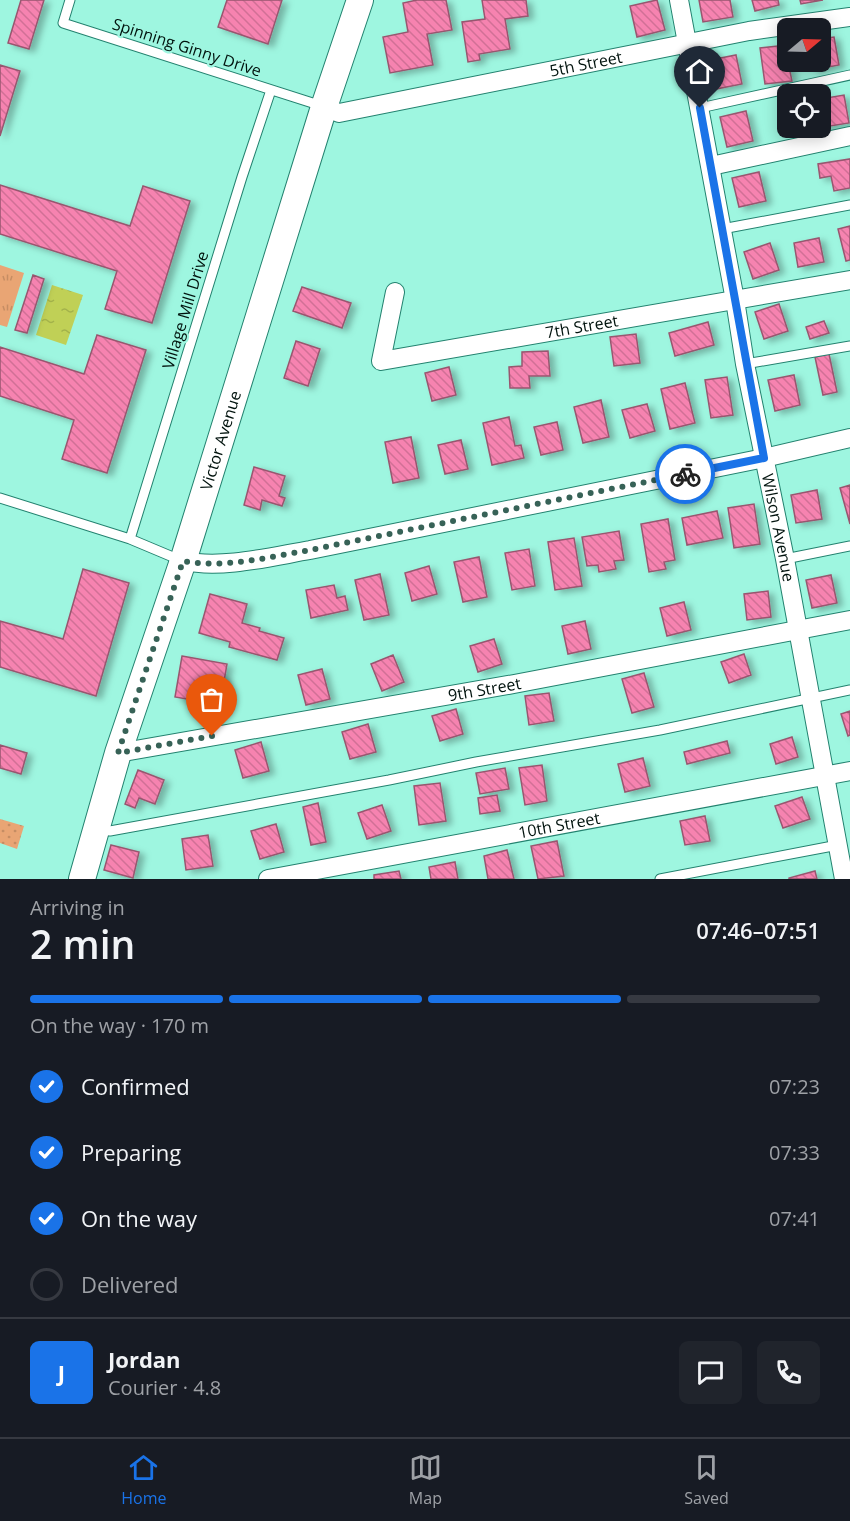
<!DOCTYPE html>
<meta charset="utf-8">
<style>
body{margin:0;font-family:"Open Sans",sans-serif;background:#20242c;color:#f1f3f6;height:100vh;display:flex;flex-direction:column;font-size:22px;white-space:nowrap}
*{box-sizing:border-box;margin:0}
p{font-size:20px;color:#9ea1a6}
.icon{flex:none;width:33px;height:33px;fill:none;stroke:currentColor;stroke-width:2;stroke-linecap:round;stroke-linejoin:round}
.map{position:relative;height:879px;overflow:hidden}
.sheet{display:flex;flex-direction:column;background:#171b24;flex:1}
.sheet>*{flex:none}
.needle{width:39px;rotate:71deg}
.buttons{position:absolute;left:777px;top:18px;display:grid;gap:12px}
.buttons a{display:grid;place-items:center;width:54px;height:54px;border-radius:9px;background:#171b24;box-shadow:0 3px 15px #0003;font-size:30px}
.pin{position:absolute;display:grid;place-items:center;width:51px;height:51px;color:#fff;margin:-62px -26px;border-radius:50% 50% 50% 0;rotate:-45deg;box-shadow:0 0 6px #0007}
.pin .icon{rotate:45deg}
.courier{position:absolute;display:grid;place-items:center;width:60px;height:60px;margin:-30px;border:4px solid #1a73e8;border-radius:50%;background:#fff;color:#222;box-shadow:0 2px 8px #0007}
.summary em{font-style:normal;font-weight:600}
.summary div{display:flex;flex-direction:column-reverse}
.summary{display:flex;align-items:center;justify-content:space-between;height:102px;padding:0 30px}
h1{font-size:39px;font-weight:600;line-height:45px}
.bar{display:grid;grid-template-columns:repeat(4,1fr);gap:9px 6px;align-content:center;height:72px;padding:0 30px}
.bar i{height:8px;border-radius:4px;background:#363941}
.bar .active{background:#1a73e8}
.bar p{grid-column:span 4}
.line{display:flex;align-items:center;gap:15px;padding:0 30px;border-top:2px solid #363941}
.line div{flex:1}
.round{display:grid;place-items:center;flex:none;width:63px;height:63px;border-radius:9px;background:#20242c}
ol{padding:0 30px;list-style:none}
li{display:flex;align-items:center;gap:18px;height:66px}
li p{margin-inline-start:auto}
li .icon{padding:6px;border-radius:50%;background:#1a73e8;color:#fff;stroke-width:4}
li:last-child{color:#9ea1a6}
li i{width:33px;height:33px;border:3px solid #363941;border-radius:50%}
.dock{display:flex;justify-content:space-around;align-items:center;height:84px;border-top:2px solid #363941;background:#171b24;font-size:16px;color:#9ea1a6}
.dock a{display:grid;justify-items:center;gap:3px}
.dock .active{color:#1a73e8}
.map>svg:first-child{display:block}
</style>
<div class="map">
<svg width="850" height="879" viewBox="0 0 850 879">
<defs>
<pattern id="grass-tufts" width="24" height="20" patternUnits="userSpaceOnUse" patternTransform="scale(1.5)"><rect width="24" height="20" fill="#e9a574"/><path d="M3 7l-1-3M5 7V3M7 7l1-3M15 17l-1-3M17 17v-4M19 17l1-3" fill="none" stroke="#c68d63"/></pattern>
<pattern id="park-dots" width="8" height="8" patternUnits="userSpaceOnUse" patternTransform="scale(1.5)"><rect width="8" height="8" fill="#e9a574"/><path d="M2 2h.1M6 6h.1" fill="none" stroke="#c68d63" stroke-width="1.8" stroke-linecap="round"/></pattern>
<pattern id="water-ripples" width="26" height="14" patternUnits="userSpaceOnUse" patternTransform="scale(1.5)"><rect width="26" height="14" fill="#c0d056"/><path d="M2 4q2-2 4 0t4 0M15 11q2-2 4 0t4 0" fill="none" stroke="#a3b24a"/></pattern>
<pattern id="building-back-hatch" width="6" height="6" patternUnits="userSpaceOnUse" patternTransform="scale(1.5)"><rect width="6" height="6" fill="#f683b0"/><path d="M-1 5l2 2M0 0l6 6M5-1l2 2" fill="none" stroke="#d17096"/></pattern>
<filter id="shadow"><feDropShadow dx="5.5" dy="3" stdDeviation="3" flood-color="#0004"/></filter>
</defs>
<rect width="100%" height="100%" fill="#9ef6e0"/>
<path fill="url(#grass-tufts)" d="M0 265 24 273 7 327 0 325Z"/>
<path fill="url(#park-dots)" d="M0 819 24 826 17 849 0 843Z"/>
<path fill="url(#water-ripples)" d="M52 285 83 295 66 345 36 335Z"/>
<path fill="url(#building-back-hatch)" stroke="#98576f" stroke-width="1.5" filter="url(#shadow)" d="M21 0H44L29 49 8 43Z
M227 0H282L268 44 218 27Z
M417 0H446L452 30 427 34 433 65 390 73 383 37 408 32 403 3Z
M482 0H526L528 16 505 19 510 49 479 54 480 60 468 62 462 22 485 19Z
M657 0 665 30 637 37 630 6Z
M699 0H730L733 17 703 22Z
M752 0H778L779 5 755 11Z
M800 0H823L801 4Z
M834 37 839 65 813 70 811 62H820V39Z
M787 45 788 62 792 81 765 84 760 48Z
M736 55 742 84 716 89 710 60Z
M0 65 20 71 0 136Z
M844 95 849 123 824 127 820 99Z
M746 111 753 141 727 147 720 117Z
M850 159V188L834 191 831 176 820 178 818 164Z
M759 172 766 201 739 207 732 178Z
M0 185 130 226 143 186 190 201 152 323 105 309 117 271 0 234Z
M850 226V260L846 261 838 229Z
M819 238 824 262 798 267 794 243Z
M770 243 779 270 753 279 744 252Z
M33 275 44 279 27 333 15 330Z
M302 287 351 303 342 328 293 311Z
M779 304 788 331 764 339 755 312Z
M824 321 829 333 810 339 806 327Z
M708 322 714 345 675 356 669 333Z
M636 334 640 363 614 366 610 337Z
M97 335 146 350 107 473 62 459 74 420 0 396V347L84 374Z
M296 341 320 349 308 386 284 378Z
M548 351 550 376H529L530 388H510L509 367 522 366V352Z
M829 354 837 392 823 395 815 357Z
M449 367 456 395 432 401 425 373Z
M794 375 800 405 775 411 768 380Z
M727 377 733 415 711 418 705 380Z
M685 383 695 423 670 429 661 389Z
M601 400 609 437 583 443 574 407Z
M647 404 655 431 630 438 622 410Z
M509 417 515 446 521 445 524 458 492 465 483 423Z
M557 422 563 450 541 455 534 427Z
M411 437 419 478 393 483 385 442Z
M461 440 468 469 445 474 438 445Z
M254 467 285 476 279 496 285 498 282 506 262 500 260 510 244 505Z
M850 485V524L840 488Z
M817 490 822 519 796 523 791 495Z
M754 504 760 544 734 548 728 508Z
M717 511 723 538 687 545 682 518Z
M668 519 675 560 664 562 666 569 649 572 641 524Z
M619 531 624 560 614 561 616 569 599 572 598 565 587 566 582 537Z
M574 538 582 586 555 590 548 542Z
M529 549 535 586 512 590 505 553Z
M479 557 487 597 463 602 454 562Z
M429 566 437 594 412 601 405 573Z
M83 569 129 583 96 696 0 667V621L63 639Z
M380 574 389 615 364 620 355 580Z
M831 575 837 603 812 608 806 580Z
M334 585 337 598 345 596 348 610 311 618 306 590Z
M768 591 771 617 747 620 744 594Z
M210 594 247 604 242 623 260 628 259 631 284 638 277 660 229 647 230 642 199 633Z
M684 602 691 630 667 636 660 608Z
M585 621 591 649 568 654 562 626Z
M494 639 502 664 478 672 470 646Z
M744 654 751 675 729 683 721 662Z
M393 655 404 682 382 691 371 664Z
M182 656 227 664 220 705 175 697Z
M322 669 330 699 306 705 298 675Z
M644 673 654 707 632 713 622 679Z
M549 693 554 721 529 725 525 696Z
M456 709 463 734 440 741 432 716Z
M850 711V735L848 736 841 714Z
M368 724 376 752 350 759 342 732Z
M792 737 798 757 776 764 770 744Z
M727 741 730 753 687 764 684 752Z
M261 742 269 771 243 778 235 750Z
M0 745 27 753 21 774 0 768Z
M643 758 650 786 625 792 618 764Z
M542 765 547 801 525 805 519 768Z
M505 768 509 789 480 794 476 773Z
M138 770 164 780 155 804 139 798 135 808 125 804Z
M440 783 446 821 419 825 414 786Z
M497 795 500 811 480 814 478 798Z
M802 797 810 819 783 828 775 806Z
M318 803 326 842 311 845 303 807Z
M382 805 391 831 367 839 358 813Z
M705 816 710 841 685 845 680 821Z
M276 824 284 852 260 859 251 831Z
M208 835 213 866 186 870 182 839Z
M557 841 564 876 538 879 531 846Z
M111 845 139 852 133 878 104 870Z
M507 850 514 879H488L484 856Z
M455 862 458 879H431L429 867Z
M399 871 401 879H374V875Z
M815 871 817 879H789V878Z"/>
<g fill="none" stroke-linecap="round" stroke-linejoin="round">
<g stroke="#23826f" stroke-width="11">
<path id="lane" d="M70 0 63 23 322 106
M700 108 850 75
M722 229 850 205
M745 364 850 346
M0 498 130 539 180 560
M130 539 242 177 271 90
M785 559 850 546
M99 829 110 831 389 780 476 762 660 730 850 690
M660 879 838 845"/>
</g>
<g stroke="#23826f" stroke-width="20">
<g id="street">
<path id="s1" d="M679 0 735 300 745 364 785 559 844 879"/>
<path id="s2" d="M324 107 339 113 749 31 850 17"/>
<path d="M711 166 850 136"/>
<path id="s3" d="M395 292 381 361 850 280"/>
<path d="M183 561C223 569 269 557 310 550L764 458 850 438"/>
<path id="s4" d="M118 753 514 684 850 620"/>
<path id="s5" d="M268 879 850 771"/>
</g>
</g>
<g stroke="#23826f" stroke-width="28">
<g id="secondary">
<path id="s6" d="M82 879 118 753 183 561 324 107 360 0"/>
</g>
</g>
<use href="#lane" stroke="#fff" stroke-width="9"/>
<use href="#street" stroke="#fff" stroke-width="18"/>
<use href="#secondary" stroke="#fff" stroke-width="26"/>
</g>
<g fill="none" stroke-linecap="round" stroke-linejoin="round">
<path stroke="#376257" stroke-width="6" stroke-dasharray="0 10.8" d="M212 736 118 753 183 561C223 569 269 557 310 550L685 474"/>
<path stroke="#1a73e8" stroke-width="8" d="M685 474 764 458 700 108"/>
</g>
<g text-anchor="middle" stroke-width="4.5" stroke-linejoin="round" paint-order="stroke">
<g font-size="16" fill="#00120d" stroke="#9ef6e0">
<text transform="translate(187 47) rotate(18)" y="6">Spinning Ginny Drive</text>
<text dy="6" stroke="none"><textPath href="#s2" startOffset="268">5th Street</textPath></text>
<text transform="translate(185 310) rotate(-73)" y="6">Village Mill Drive</text>
<text dy="6" stroke="none"><textPath href="#s3" startOffset="274">7th Street</textPath></text>
<text dy="6" stroke="none"><textPath href="#s6" startOffset="460">Victor Avenue</textPath></text>
<text dy="6" stroke="none"><textPath href="#s1" startOffset="537">Wilson Avenue</textPath></text>
<text dy="6" stroke="none"><textPath href="#s4" startOffset="372">9th Street</textPath></text>
<text dy="6" stroke="none"><textPath href="#s5" startOffset="296">10th Street</textPath></text>
</g>
</g>
</svg>
<div class="buttons">
<a><svg class="needle" viewBox="-14 -14 28 28"><path d="M0-13l5 13h-10z" fill="#e53935"/><path d="M0 13l5-13h-10z" fill="#9ea1a6"/></svg></a>
<a><svg class="icon" aria-label="locate" viewBox="0 0 24 24"><circle cx="12" cy="12" r="6"/><path d="M12 2v4M12 18v4M2 12h4M18 12h4"/></svg></a>
</div>
<div class="pin" style="left:212px;top:736px;background:#ea580c"><svg class="icon" aria-label="bag" viewBox="0 0 24 24"><path d="M5 8h14l-1 12H6zM9 8a3 3 0 0 1 6 0"/></svg></div>
<div class="pin" style="left:700px;top:108px;background:#1f2937"><svg class="icon" aria-label="home" viewBox="0 0 24 24"><path d="M3 11l9-7 9 7M6 9v11h12V9"/></svg></div>
<div class="courier" style="left:685px;top:474px"><svg class="icon" aria-label="bike" viewBox="0 0 24 24"><circle cx="6" cy="16" r="4"/><circle cx="18" cy="16" r="4"/><path d="M6 16l4-8h5l3 8M10 8l3 8H6M13 5h3"/></svg></div>
</div>
<section class="sheet">
<div class="summary"><div><h1>2 min</h1><p>Arriving in</p></div><em>07:46–07:51</em></div>
<div class="bar"><i class="active"></i><i class="active"></i><i class="active"></i><i></i><p>On the way · 170 m</p></div>
<ol>
<li><svg class="icon" aria-label="check" viewBox="0 0 24 24"><path d="M5 12l5 5 9-10"/></svg>Confirmed<p>07:23</p></li>
<li><svg class="icon" aria-label="check" viewBox="0 0 24 24"><path d="M5 12l5 5 9-10"/></svg>Preparing<p>07:33</p></li>
<li><svg class="icon" aria-label="check" viewBox="0 0 24 24"><path d="M5 12l5 5 9-10"/></svg>On the way<p>07:41</p></li>
<li><i></i>Delivered</li>
</ol>
<div class="line" style="height:108px"><b class="round" style="background:#1a73e8;color:#fff">J</b><div><b>Jordan</b><p>Courier · 4.8</p></div><a class="round"><svg class="icon" aria-label="chat" viewBox="0 0 24 24"><path d="M4 5h16v11H9l-5 4z"/></svg></a><a class="round"><svg class="icon" aria-label="phone" viewBox="0 0 24 24"><path d="M5 4h4l2 5-3 2q2 4 5 5l2-3 5 2v4C11 20 4 13 5 4z"/></svg></a></div>
</section>
<nav class="dock">
<a class="active"><svg class="icon" aria-label="home" viewBox="0 0 24 24"><path d="M3 11l9-7 9 7M6 9v11h12V9"/></svg>Home</a>
<a><svg class="icon" aria-label="map" viewBox="0 0 24 24"><path d="M3 6l6-2 6 2 6-2v14l-6 2-6-2-6 2zM9 4v14M15 6v14"/></svg>Map</a>
<a><svg class="icon" aria-label="saved" viewBox="0 0 24 24"><path d="M7 4h10v16l-5-4-5 4z"/></svg>Saved</a>
</nav>
